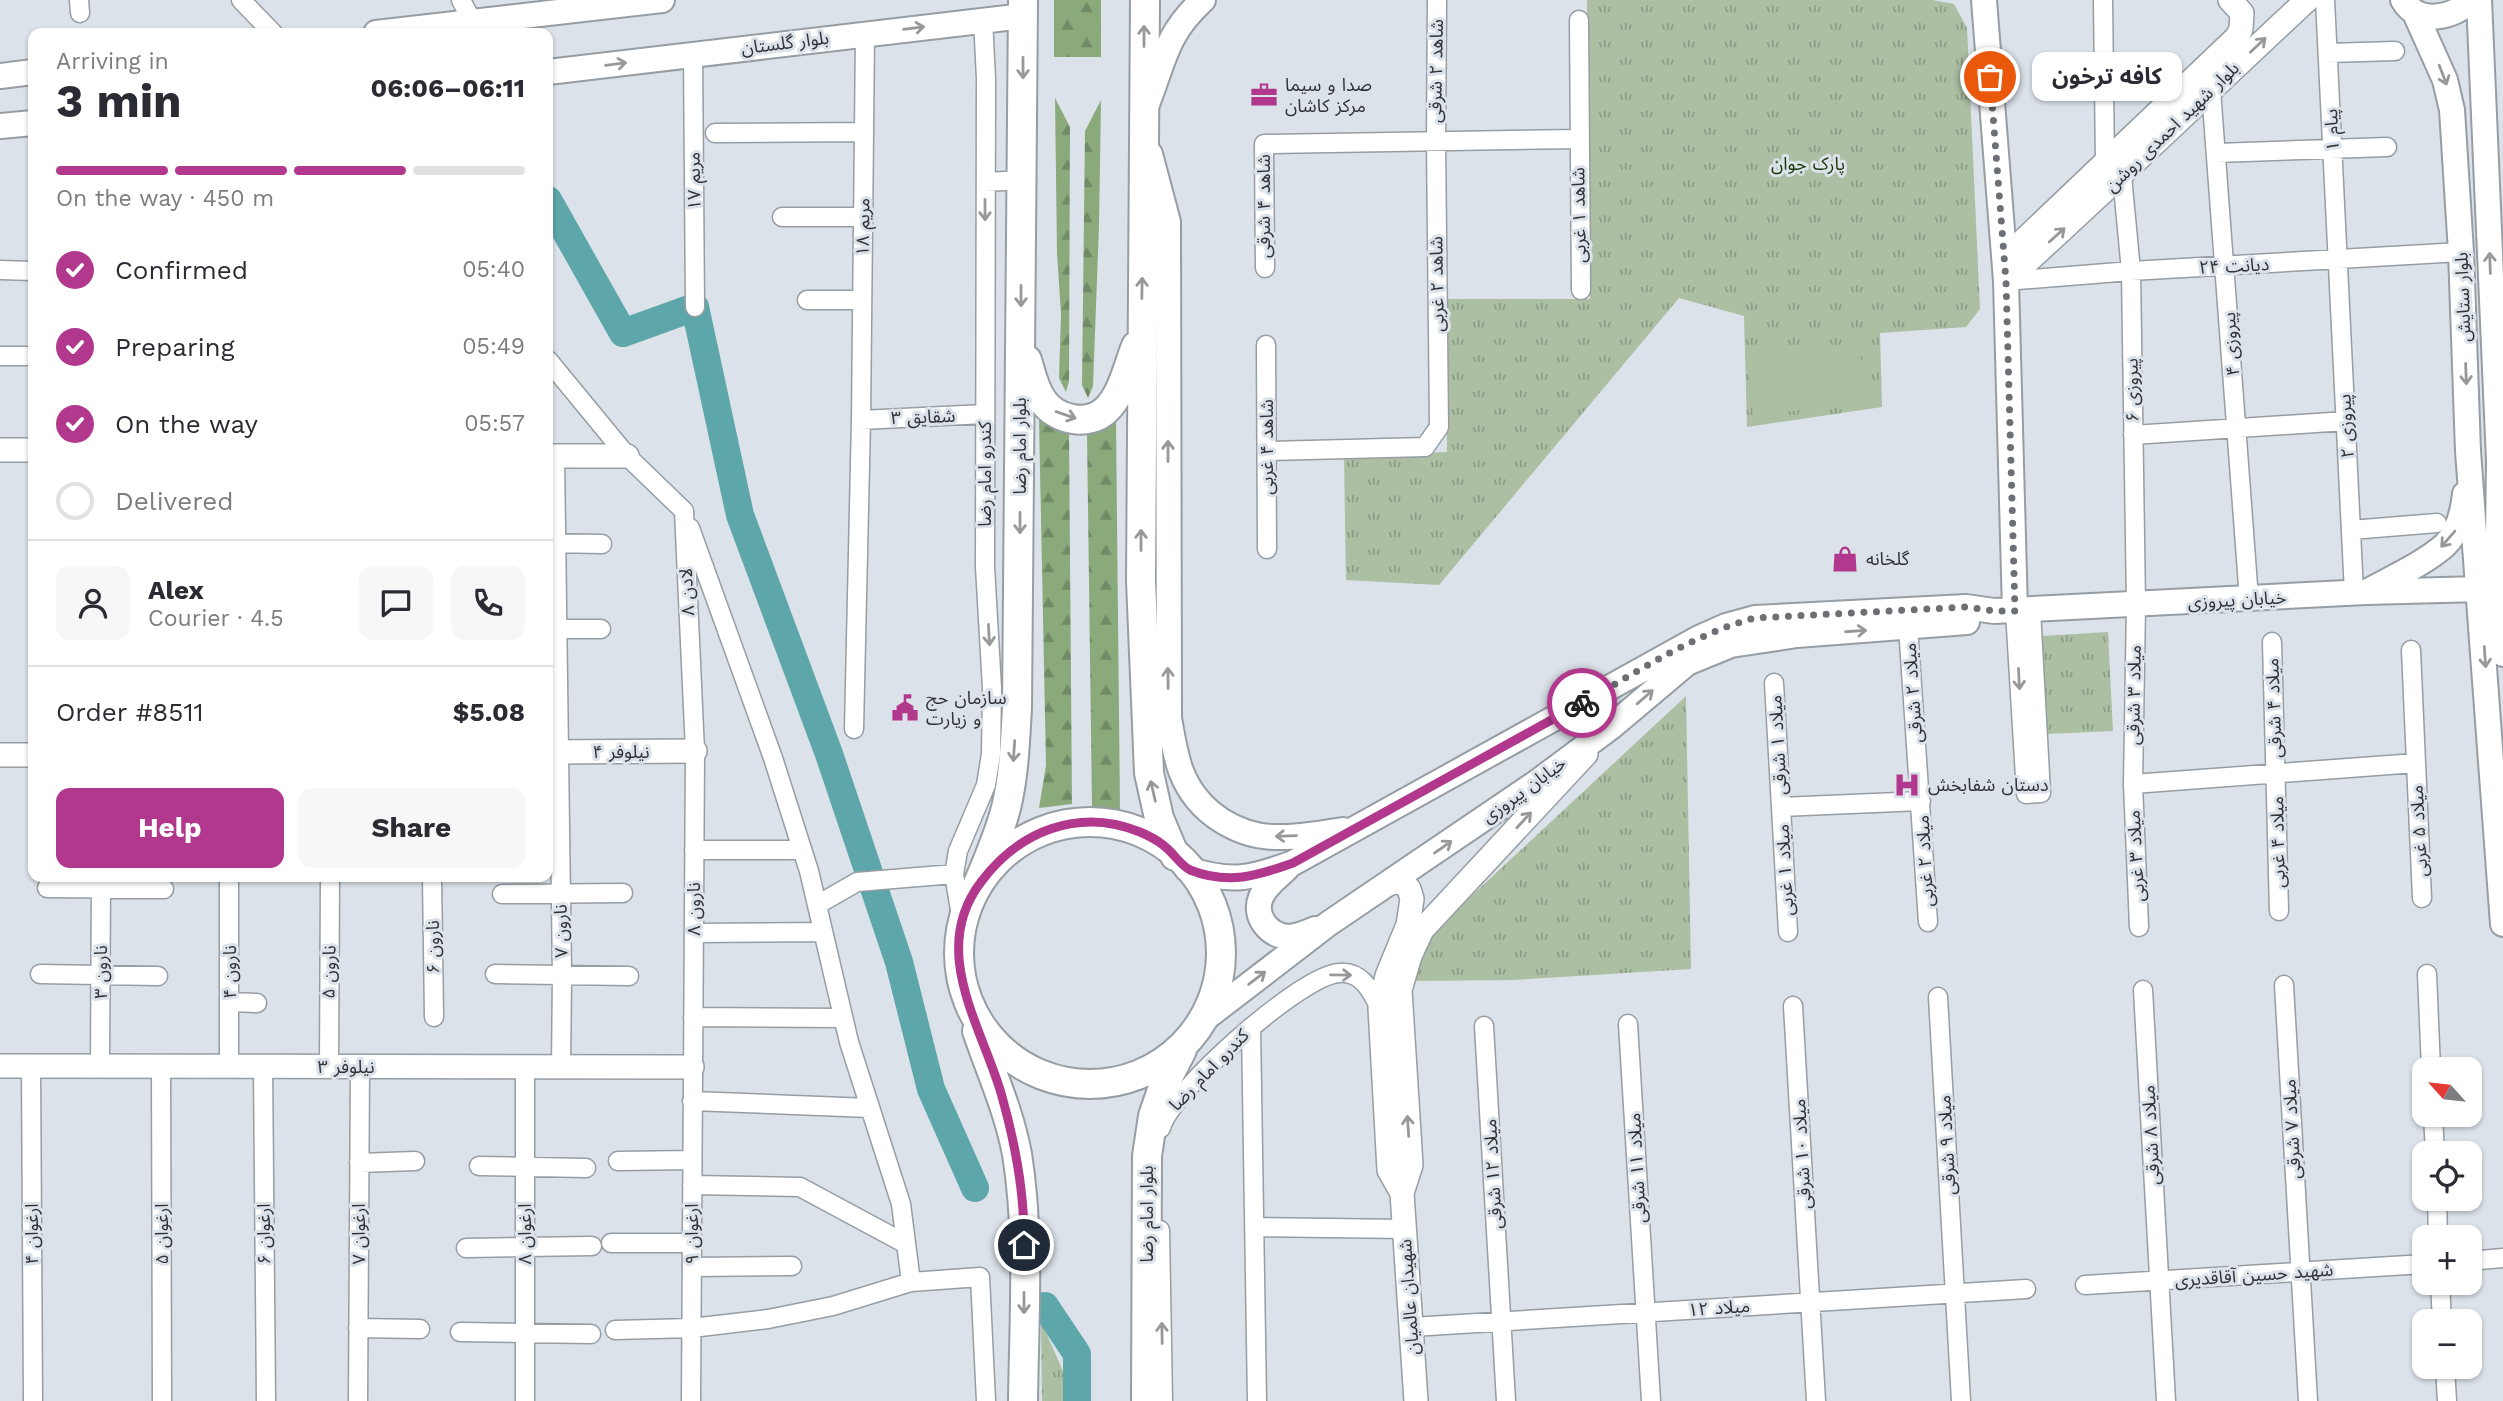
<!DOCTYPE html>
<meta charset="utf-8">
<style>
body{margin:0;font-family:"Work Sans","Noto Sans Arabic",sans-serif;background:#f7f7f7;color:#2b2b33;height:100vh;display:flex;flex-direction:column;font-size:26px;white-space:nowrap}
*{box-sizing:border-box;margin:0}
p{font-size:23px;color:#7c7c81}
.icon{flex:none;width:38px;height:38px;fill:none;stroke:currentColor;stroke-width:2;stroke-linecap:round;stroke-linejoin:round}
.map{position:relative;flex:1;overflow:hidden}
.side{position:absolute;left:28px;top:28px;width:525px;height:854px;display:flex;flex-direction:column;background:#fff;border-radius:14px;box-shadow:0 2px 5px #0004}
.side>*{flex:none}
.needle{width:46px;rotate:297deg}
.tools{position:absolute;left:2412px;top:1057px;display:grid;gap:14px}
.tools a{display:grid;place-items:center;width:70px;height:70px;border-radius:14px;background:#fff;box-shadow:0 2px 5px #0004;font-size:35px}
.pin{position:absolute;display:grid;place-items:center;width:60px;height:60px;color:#fff;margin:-30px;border:4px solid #fff;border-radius:50%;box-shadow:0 2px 7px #0007}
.courier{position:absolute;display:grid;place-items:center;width:70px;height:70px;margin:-35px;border:5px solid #b1388d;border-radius:50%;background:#fff;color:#222;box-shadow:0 2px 9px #0007}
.bubble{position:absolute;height:49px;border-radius:14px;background:#fff;box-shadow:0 2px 5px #0004;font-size:23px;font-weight:700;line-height:49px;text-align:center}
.summary em{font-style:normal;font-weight:700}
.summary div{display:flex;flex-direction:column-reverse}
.summary{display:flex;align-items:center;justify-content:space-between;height:119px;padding:0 28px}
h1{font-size:46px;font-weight:700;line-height:52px}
.bar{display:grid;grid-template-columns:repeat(4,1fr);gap:10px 7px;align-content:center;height:84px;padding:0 28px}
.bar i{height:9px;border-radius:5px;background:#e1e1e2}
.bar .on{background:#b1388d}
.bar p{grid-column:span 4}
.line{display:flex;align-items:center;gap:18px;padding:0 28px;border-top:2px solid #e1e1e2}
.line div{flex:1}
.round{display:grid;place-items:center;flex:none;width:74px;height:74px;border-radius:14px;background:#f7f7f7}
ol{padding:0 28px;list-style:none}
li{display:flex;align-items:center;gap:21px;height:77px}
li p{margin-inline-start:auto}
li .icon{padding:7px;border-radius:50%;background:#b1388d;color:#fff;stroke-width:4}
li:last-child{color:#7c7c81}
li i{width:38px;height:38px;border:4px solid #e1e1e2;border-radius:50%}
.action{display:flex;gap:14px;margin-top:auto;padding:14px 28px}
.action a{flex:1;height:80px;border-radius:14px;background:#b1388d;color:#fff;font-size:28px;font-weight:700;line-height:80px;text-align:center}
.action a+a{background:#f7f7f7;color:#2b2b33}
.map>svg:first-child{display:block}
</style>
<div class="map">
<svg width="2503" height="1401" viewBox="0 0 2503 1401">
<defs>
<pattern id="grass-tufts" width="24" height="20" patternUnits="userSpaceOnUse" patternTransform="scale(1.75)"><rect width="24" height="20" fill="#acbfa3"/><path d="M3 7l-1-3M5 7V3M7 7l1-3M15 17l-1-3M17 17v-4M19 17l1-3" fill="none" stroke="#8c9c86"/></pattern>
<pattern id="forest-firs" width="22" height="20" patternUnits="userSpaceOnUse" patternTransform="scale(1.75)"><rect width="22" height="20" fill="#8aaa7c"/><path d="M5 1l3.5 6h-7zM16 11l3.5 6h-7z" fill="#718b66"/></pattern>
</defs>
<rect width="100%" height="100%" fill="#dbe2e9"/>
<path fill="url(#grass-tufts)" d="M1587 0H1932L1954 4 1967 28 1980 309 1966 327 1880 333 1882 407 1747 427 1744 316 1679 298 1439 585 1346 580 1344 456 1447 452 1445 299H1590Z
M2108 632 2113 731 2047 734 2042 636Z
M1686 696 1691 969 1513 980 1415 981 1423 941Z
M1041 1321 1072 1392V1401H1042Z"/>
<path fill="url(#forest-firs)" d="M1054 0H1101V57H1054Z
M1055 98 1070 127 1069 381 1066 392 1059 378 1061 314 1057 253Z
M1101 100 1099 226 1093 386 1088 398 1082 385 1085 131Z
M1039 419 1050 426 1069 433 1072 804 1039 808 1046 765Z
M1116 421 1120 812 1092 806 1087 434 1101 430Z"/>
<path fill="#acbfa3" d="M1860 344 1864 403 1753 415 1746 352Z"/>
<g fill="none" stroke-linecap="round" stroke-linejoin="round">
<path stroke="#5da6a9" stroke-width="28" d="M548 200 623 333 695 307 740 515 829 754 899 962 931 1089 975 1188
M1045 1306 1077 1354V1401"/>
<g stroke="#969da3" stroke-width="21">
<path id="minor" d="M79 0 80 13
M241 0 273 33
M461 0 473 23
M2103 0 2105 163
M2325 0 2354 593
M1579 20 1581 290
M2328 53 2395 51
M693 54 695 307
M2211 90 2249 599
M715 133 864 132
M2217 153 2387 147
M2122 176 2131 271 2136 605 2133 784 2139 927
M986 182 1022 180
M782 217H863
M1265 268 1264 144 1578 139
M0 270 33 271
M2006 281 2131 271 2461 252
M807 300H862
M1266 345 1267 549
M0 356H31
M548 360 627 456 684 511 695 751 691 1401
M861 420 985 414
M2133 435 2346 421
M1267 451 1425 447 1439 427 1436 141 1437 0
M555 456 562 976 561 1067
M690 528 773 758 809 871 849 1042 901 1204 911 1282
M2351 530 2437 523
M548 543 602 544
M2015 611 2026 794 2041 793 2031 610
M1908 627 1928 922
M548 629H601
M2272 642 2279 911
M2411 650 2422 898
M1774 683 1788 932
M854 729 861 420 865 34
M2133 784 2416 763
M1781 807 1921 801
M694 850H802
M432 877 434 1017
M47 888 164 889
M502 894 623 893
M817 905 857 882 954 874
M962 922 954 874 958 851 986 785 991 754 992 688 985 567 986 79 983 19
M694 933 823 932
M40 974 158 976
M495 974 629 976
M2427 974 2431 1069
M2284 985 2308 1401
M2143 990 2166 1401
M1938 997 1961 1401
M230 1002 257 1003
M1793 1006 1816 1401
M693 1017 843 1018
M1628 1024 1651 1401
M1484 1026 1506 1401
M1251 1027 1257 1401
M31 1066 33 1401
M100 1067 101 877
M161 1067 162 1401
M229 1067V877
M263 1067 266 1401
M329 1067 330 877
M692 1101 870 1108
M2433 1115 2435 1153
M1161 1128C1170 1092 1301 975 1339 973 1362 971 1371 991 1380 1008
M618 1161 692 1160
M359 1163 415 1161
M479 1166 586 1168
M692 1185 800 1187 906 1244
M2437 1199 2438 1237
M1256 1227 1405 1229
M1160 1230 1163 1401
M611 1243H692
M466 1248 592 1246
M2469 1261 2503 1258
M692 1267 792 1266
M2440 1283 2442 1321
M2085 1285 2424 1264
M1412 1327 2026 1289
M358 1328 420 1329
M615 1330 692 1328 768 1319 833 1306 911 1282 980 1277 986 1401
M460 1332 591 1334
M2445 1367 2447 1401
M358 1401 360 1067
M525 1401V1067"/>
</g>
<g stroke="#969da3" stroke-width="26">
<path id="tertiary" d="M2005 258 2237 37 2241 29 2242 13 2230 0
M2006 281C2108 189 2206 94 2307 0
M0 450H33
M548 456H627
M548 752 695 751
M0 755H33
M1392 883 1398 881 1404 884 1409 889 1412 899 1408 925 1387 976 1380 1008 1389 1170 1402 1193
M0 1066 692 1067
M1416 1401 1402 1193 1411 1165 1400 990 1410 956 1422 930 1586 754"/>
</g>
<g stroke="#969da3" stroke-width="28">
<path id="secondary" d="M1984 0 2006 281 2015 611
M2403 0C2418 26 2453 18 2472 0
M2479 0 2499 461 2498 539 2503 654
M2415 13 2445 80 2452 110 2461 252 2468 451 2503 924
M376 33 662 0
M548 72 1023 16
M0 76 33 72
M1147 104C1165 59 1165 35 1203 0
M0 126 33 123
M1150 154 1168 222 1169 718C1172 735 1175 755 1181 771 1197 813 1239 839 1283 837 1303 837 1323 833 1343 830
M2368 591C2392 578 2425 563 2445 545 2459 532 2463 511 2465 494
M1287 868C1278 877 1266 885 1261 897 1253 916 1268 935 1288 937 1297 937 1306 933 1315 929
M1187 869C1232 883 1250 879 1293 863L1699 638 1726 626 1755 618 1966 607 1994 611 2366 592 2480 589 2503 576
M1203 1020 1328 924 1536 783 1611 727 1687 663 1731 645 1797 635 1967 622"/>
</g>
<g stroke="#969da3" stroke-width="32">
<path id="primary" d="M1145 0 1141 581 1149 773 1159 818 1175 856
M1027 360C1031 373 1034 389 1043 401 1056 420 1088 427 1106 410 1122 395 1128 366 1136 346
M959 953a131 131 0 1 1 262 0a131 131 0 1 1-262 0Z
M977 886C988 860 999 835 1006 808 1014 775 1015 742 1017 708L1023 0
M977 1031C991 1072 1009 1111 1017 1154 1030 1235 1024 1319 1023 1401
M1146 1401 1147 1156 1153 1116 1163 1087 1182 1050"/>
</g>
<use href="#minor" stroke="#fff" stroke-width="18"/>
<use href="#tertiary" stroke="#fff" stroke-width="23"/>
<use href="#secondary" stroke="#fff" stroke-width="24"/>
<use href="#primary" stroke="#fff" stroke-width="28"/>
</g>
<defs><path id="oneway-shaft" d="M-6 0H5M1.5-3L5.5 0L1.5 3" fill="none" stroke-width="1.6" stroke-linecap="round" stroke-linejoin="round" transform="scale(1.75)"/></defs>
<g stroke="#98989a">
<use href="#oneway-shaft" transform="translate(914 28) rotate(-7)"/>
<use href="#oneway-shaft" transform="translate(1144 36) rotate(-90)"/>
<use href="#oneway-shaft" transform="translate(2258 45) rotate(-43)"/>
<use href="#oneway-shaft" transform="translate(616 64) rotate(-7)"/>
<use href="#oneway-shaft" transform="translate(1023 68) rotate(90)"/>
<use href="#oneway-shaft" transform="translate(2443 75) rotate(69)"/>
<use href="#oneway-shaft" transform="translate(985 210) rotate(90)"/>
<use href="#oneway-shaft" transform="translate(2057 235) rotate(-42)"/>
<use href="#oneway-shaft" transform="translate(2490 263) rotate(-92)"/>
<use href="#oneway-shaft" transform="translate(1142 288) rotate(-89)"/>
<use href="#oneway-shaft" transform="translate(1021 296) rotate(90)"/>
<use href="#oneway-shaft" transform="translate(2466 374) rotate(88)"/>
<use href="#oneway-shaft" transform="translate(1066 415) rotate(19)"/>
<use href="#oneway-shaft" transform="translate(1168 451) rotate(-90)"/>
<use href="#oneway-shaft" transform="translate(1020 523) rotate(90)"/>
<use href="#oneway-shaft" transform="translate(2448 539) rotate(131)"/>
<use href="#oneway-shaft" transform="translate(1141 540) rotate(-90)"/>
<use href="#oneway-shaft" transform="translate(1856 631) rotate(-4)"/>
<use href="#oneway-shaft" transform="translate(989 635) rotate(87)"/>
<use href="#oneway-shaft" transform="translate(2485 657) rotate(86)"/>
<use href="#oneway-shaft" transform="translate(1168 678) rotate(-91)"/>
<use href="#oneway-shaft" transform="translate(2019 679) rotate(87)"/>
<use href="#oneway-shaft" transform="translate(1645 697) rotate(-41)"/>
<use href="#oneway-shaft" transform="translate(1014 751) rotate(94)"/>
<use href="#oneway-shaft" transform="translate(1153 791) rotate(-103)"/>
<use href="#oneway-shaft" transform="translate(1524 820) rotate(-47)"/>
<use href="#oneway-shaft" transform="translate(1286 836) rotate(178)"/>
<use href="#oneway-shaft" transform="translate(1443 847) rotate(-35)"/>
<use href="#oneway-shaft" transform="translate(1341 975) rotate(1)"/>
<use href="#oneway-shaft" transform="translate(1257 978) rotate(-37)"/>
<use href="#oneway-shaft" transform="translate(1408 1126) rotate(-94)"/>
<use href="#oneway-shaft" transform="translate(1024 1303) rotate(90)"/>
<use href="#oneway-shaft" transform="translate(1162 1333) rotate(-91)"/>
</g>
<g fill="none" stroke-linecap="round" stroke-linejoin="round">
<path stroke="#6c7074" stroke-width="7" stroke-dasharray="0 12.6" d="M1582 703C1638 672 1693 634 1755 618L1966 607 1994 611H2015L2006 281 1990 77"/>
<path stroke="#b1388d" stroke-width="9" d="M1024 1245C1025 1193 1015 1142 1001 1093 981 1025 929 950 981 882 1019 831 1079 807 1140 832 1147 835 1157 840 1163 845 1173 852 1180 865 1190 870 1228 885 1257 876 1293 863L1582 703"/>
</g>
<defs>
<g id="office-bare" transform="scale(2.1)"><path d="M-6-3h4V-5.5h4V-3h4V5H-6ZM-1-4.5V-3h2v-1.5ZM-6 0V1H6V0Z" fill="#b1388d" stroke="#dbe2e9" stroke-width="2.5" paint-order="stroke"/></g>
<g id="shop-bare" transform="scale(2.1)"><path d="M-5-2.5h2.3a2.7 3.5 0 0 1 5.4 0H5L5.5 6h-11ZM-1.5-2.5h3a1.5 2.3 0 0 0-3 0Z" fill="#b1388d" stroke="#dbe2e9" stroke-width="2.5" paint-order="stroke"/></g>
<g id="civic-bare" transform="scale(2.1)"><path d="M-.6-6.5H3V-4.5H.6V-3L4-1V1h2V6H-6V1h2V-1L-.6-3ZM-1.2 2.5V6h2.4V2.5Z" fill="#b1388d" stroke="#dbe2e9" stroke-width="2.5" paint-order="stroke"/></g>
<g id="hospital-bare" transform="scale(2.1)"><path d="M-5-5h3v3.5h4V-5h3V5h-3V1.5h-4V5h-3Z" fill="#b1388d" stroke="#dbe2e9" stroke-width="2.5" paint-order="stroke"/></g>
</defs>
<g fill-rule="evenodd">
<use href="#office-bare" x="1264" y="95"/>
<use href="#shop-bare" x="1845" y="559"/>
<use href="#civic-bare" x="905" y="708"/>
<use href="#hospital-bare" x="1907" y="785"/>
</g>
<g text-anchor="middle" stroke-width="6" stroke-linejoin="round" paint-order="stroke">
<g font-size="18" fill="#303235" stroke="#dbe2e9">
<text transform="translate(785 43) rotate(-7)" y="6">بلوار گلستان</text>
<text transform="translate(1436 71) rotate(-89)" y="6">شاهد ۲ شرقی</text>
<text transform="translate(2172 127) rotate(-44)" y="6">بلوار شهید احمدی روشن</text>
<text transform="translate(2332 130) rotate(-93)" y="6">پیام ۱</text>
<text transform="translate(694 181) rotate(-91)" y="6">مریم ۱۷</text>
<text transform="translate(1264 206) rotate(-90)" y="6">شاهد ۴ شرقی</text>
<text transform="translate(1579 215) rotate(-91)" y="6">شاهد ۱ غربی</text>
<text transform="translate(863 227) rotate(-89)" y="6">مریم ۱۸</text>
<text transform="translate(2234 266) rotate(-3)" y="6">دیانت ۲۴</text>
<text transform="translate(1437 284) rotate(-91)" y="6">شاهد ۲ غربی</text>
<text transform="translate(2463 297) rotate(-92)" y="6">بلوار ستایش</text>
<text transform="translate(2231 344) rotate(-94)" y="6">پیروزی ۴</text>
<text transform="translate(2132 390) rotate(-91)" y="6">پیروزی ۶</text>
<text transform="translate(923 417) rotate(-2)" y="6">شقایق ۳</text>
<text transform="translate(2346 426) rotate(-93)" y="6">پیروزی ۲</text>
<text transform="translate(1020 446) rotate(-90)" y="6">بلوار امام رضا</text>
<text transform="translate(1267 447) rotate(-90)" y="6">شاهد ۴ غربی</text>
<text transform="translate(985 474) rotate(-90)" y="6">کندرو امام رضا</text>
<text transform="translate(687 592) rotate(-93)" y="6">لادن ۸</text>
<text transform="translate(2237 600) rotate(-3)" y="6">خیابان پیروزی</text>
<text transform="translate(1913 693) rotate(-94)" y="6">میلاد ۲ شرقی</text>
<text transform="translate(2134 695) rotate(-89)" y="6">میلاد ۳ شرقی</text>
<text transform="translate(2274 708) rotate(-92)" y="6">میلاد ۴ شرقی</text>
<text transform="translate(1778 745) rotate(-93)" y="6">میلاد ۱ شرقی</text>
<text x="621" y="758">نیلوفر ۴</text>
<text transform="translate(1524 790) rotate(-36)" y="6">خیابان پیروزی</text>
<text transform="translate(2419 831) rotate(-93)" y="6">میلاد ۵ غربی</text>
<text transform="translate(2278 842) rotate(-91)" y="6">میلاد ۴ غربی</text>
<text transform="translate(2136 856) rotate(-93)" y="6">میلاد ۳ غربی</text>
<text transform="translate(1925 861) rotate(-93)" y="6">میلاد ۲ غربی</text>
<text transform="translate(1785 870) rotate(-93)" y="6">میلاد ۱ غربی</text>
<text transform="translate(694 909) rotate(-90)" y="6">نارون ۸</text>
<text transform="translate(561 931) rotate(-91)" y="6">نارون ۷</text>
<text transform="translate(433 947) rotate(-90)" y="6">نارون ۶</text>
<text transform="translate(101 972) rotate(-90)" y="6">نارون ۳</text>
<text transform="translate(230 972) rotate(-90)" y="6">نارون ۴</text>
<text transform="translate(329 972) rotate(-89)" y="6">نارون ۵</text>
<text x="346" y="1073">نیلوفر ۳</text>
<text transform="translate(1209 1070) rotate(-46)" y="6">کندرو امام رضا</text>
<text transform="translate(2292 1129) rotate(-93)" y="6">میلاد ۷ شرقی</text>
<text transform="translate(2151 1135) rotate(-93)" y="6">میلاد ۸ شرقی</text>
<text transform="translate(1947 1145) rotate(-93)" y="6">میلاد ۹ شرقی</text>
<text transform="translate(1802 1154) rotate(-93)" y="6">میلاد ۱۰ شرقی</text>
<text transform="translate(1637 1168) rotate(-93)" y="6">میلاد ۱۱ شرقی</text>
<text transform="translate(1493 1174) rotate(-93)" y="6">میلاد ۱۲ شرقی</text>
<text transform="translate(1147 1214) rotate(-90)" y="6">بلوار امام رضا</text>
<text transform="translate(32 1234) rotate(-90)" y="6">ارغوان ۴</text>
<text transform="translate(162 1234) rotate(-90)" y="6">ارغوان ۵</text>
<text transform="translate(264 1234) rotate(-90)" y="6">ارغوان ۶</text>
<text transform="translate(359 1234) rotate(-90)" y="6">ارغوان ۷</text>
<text transform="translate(525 1234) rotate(-90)" y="6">ارغوان ۸</text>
<text transform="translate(692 1234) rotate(-90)" y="6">ارغوان ۹</text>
<text transform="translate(2254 1275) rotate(-4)" y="6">شهید حسین آقاقدیری</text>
<text transform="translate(1409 1297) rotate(-94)" y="6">شهیدان عالمیان</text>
<text transform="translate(1719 1308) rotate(-4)" y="6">میلاد ۱۲</text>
</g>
<g font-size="18" fill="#303235" stroke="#dbe2e9" text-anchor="start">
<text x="1285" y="91">صدا و سیما<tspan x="1285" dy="21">مرکز کاشان</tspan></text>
<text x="1866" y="565">گلخانه</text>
<text x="926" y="704">سازمان حج<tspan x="926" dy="21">و زیارت</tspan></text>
<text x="1928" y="791">دستان شفابخش</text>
</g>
<g font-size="18" fill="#193706" stroke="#dbe2e9">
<text x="1808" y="170">پارک جوان</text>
</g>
</g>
</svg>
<div class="tools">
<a><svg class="needle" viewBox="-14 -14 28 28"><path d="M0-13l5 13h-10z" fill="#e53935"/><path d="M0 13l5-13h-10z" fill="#7c7c81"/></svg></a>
<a><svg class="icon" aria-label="locate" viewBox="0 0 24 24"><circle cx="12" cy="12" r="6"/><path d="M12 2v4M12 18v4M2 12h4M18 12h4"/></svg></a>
<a>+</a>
<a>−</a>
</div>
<div class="pin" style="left:1990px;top:77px;background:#ea580c"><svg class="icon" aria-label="bag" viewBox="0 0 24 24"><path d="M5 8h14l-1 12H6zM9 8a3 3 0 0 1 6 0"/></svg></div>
<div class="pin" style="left:1024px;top:1245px;background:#1f2937"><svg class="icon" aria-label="home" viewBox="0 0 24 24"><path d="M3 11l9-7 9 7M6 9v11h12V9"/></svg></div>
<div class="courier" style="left:1582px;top:703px"><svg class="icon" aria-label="bike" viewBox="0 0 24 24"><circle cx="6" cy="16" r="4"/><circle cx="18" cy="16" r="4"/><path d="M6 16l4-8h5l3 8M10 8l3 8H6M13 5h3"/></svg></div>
<div class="bubble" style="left:2032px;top:52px;width:150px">کافه ترخون</div>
<section class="side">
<div class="summary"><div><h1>3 min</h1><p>Arriving in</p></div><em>06:06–06:11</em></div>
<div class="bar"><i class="on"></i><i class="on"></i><i class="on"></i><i></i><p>On the way · 450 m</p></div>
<ol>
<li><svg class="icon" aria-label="check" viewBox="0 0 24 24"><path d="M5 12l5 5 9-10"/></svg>Confirmed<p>05:40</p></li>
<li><svg class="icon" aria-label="check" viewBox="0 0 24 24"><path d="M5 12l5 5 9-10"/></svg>Preparing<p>05:49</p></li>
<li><svg class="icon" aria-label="check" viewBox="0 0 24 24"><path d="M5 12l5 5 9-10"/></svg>On the way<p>05:57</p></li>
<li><i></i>Delivered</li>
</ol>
<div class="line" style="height:126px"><a class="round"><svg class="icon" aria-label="person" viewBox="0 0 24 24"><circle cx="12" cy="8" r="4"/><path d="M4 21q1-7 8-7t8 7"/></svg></a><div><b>Alex</b><p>Courier · 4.5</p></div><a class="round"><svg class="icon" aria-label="chat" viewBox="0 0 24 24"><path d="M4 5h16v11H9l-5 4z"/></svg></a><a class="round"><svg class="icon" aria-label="phone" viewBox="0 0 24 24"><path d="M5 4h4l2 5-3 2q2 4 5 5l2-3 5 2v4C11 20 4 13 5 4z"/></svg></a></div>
<div class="line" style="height:91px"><div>Order #8511</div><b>$5.08</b></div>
<div class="action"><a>Help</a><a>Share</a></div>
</section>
</div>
